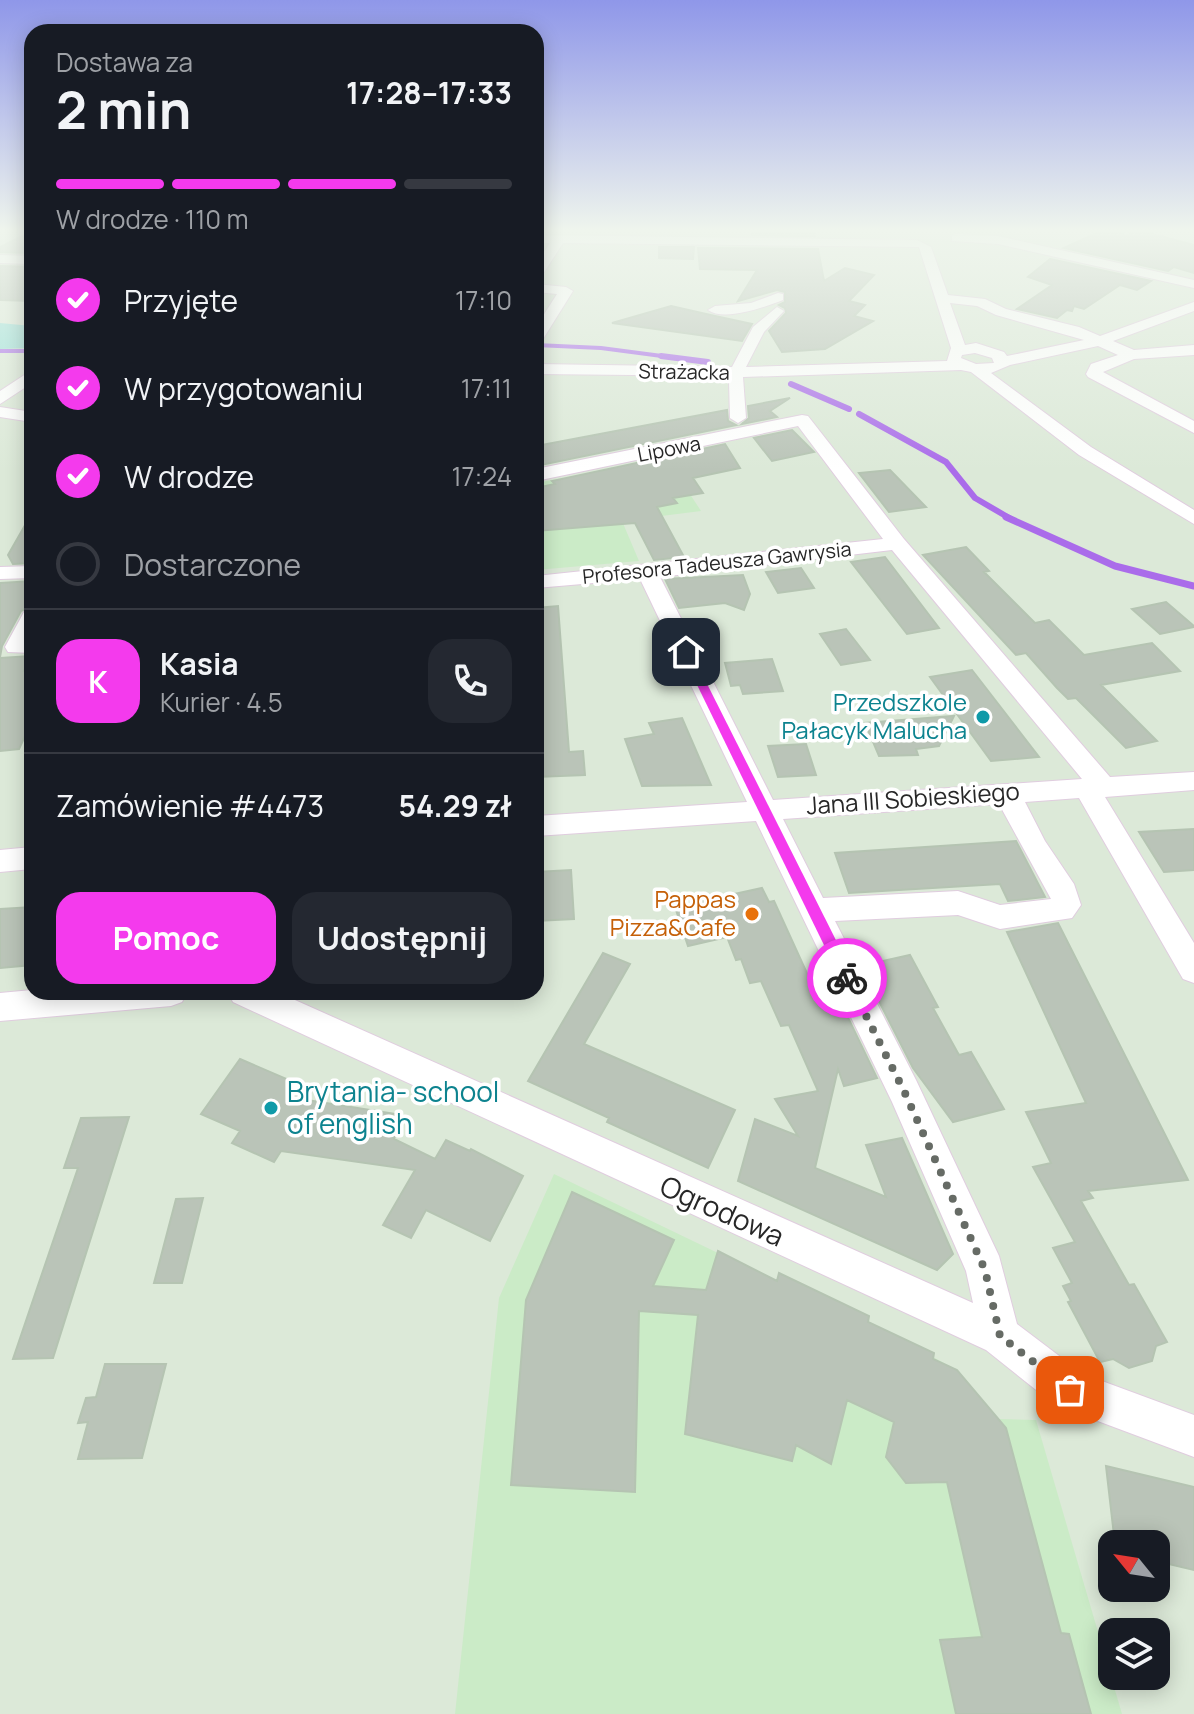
<!DOCTYPE html>
<html lang="pl">
<meta charset="utf-8">
<style>
body{margin:0;font-family:Manrope,sans-serif;background:#242831;color:#f1f3f6;height:100vh;display:flex;flex-direction:column;font-size:30px;white-space:nowrap}
*{box-sizing:border-box;margin:0}
p{font-size:26px;color:#9ea1a6}
.icon{flex:none;width:44px;height:44px;fill:none;stroke:currentColor;stroke-width:2;stroke-linecap:round;stroke-linejoin:round}
.map{position:relative;flex:1;overflow:hidden}
.drawer{position:absolute;left:24px;top:24px;width:520px;height:976px;display:flex;flex-direction:column;background:#171b24;border-radius:24px;box-shadow:0 4px 20px #0003}
.drawer>*{flex:none}
.needle{width:52px;rotate:300deg}
.fabs{position:absolute;left:1098px;top:1530px;display:grid;gap:16px}
.fabs a{display:grid;place-items:center;width:72px;height:72px;border-radius:16px;background:#171b24;box-shadow:0 4px 20px #0003;font-size:40px}
.pin{position:absolute;display:grid;place-items:center;width:68px;height:68px;color:#fff;margin:-34px;border-radius:16px;box-shadow:0 4px 12px #0006}
.courier{position:absolute;display:grid;place-items:center;width:80px;height:80px;margin:-40px;border:6px solid #f43aed;border-radius:50%;background:#fff;color:#222;box-shadow:0 2px 10px #0007}
.summary em{font-style:normal;font-weight:700}
.summary div{display:flex;flex-direction:column-reverse}
.summary{display:flex;align-items:center;justify-content:space-between;height:136px;padding:0 32px}
h1{font-size:52px;font-weight:700;line-height:60px}
.bar{display:grid;grid-template-columns:repeat(4,1fr);gap:12px 8px;align-content:center;height:96px;padding:0 32px}
.bar i{height:10px;border-radius:6px;background:#363941}
.bar .active{background:#f43aed}
.bar p{grid-column:span 4}
.line{display:flex;align-items:center;gap:20px;padding:0 32px;border-top:2px solid #363941}
.line div{flex:1}
.round{display:grid;place-items:center;flex:none;width:84px;height:84px;border-radius:24px;background:#242831}
ol{padding:0 32px;list-style:none}
li{display:flex;align-items:center;gap:24px;height:88px}
li p{margin-inline-start:auto}
li .icon{padding:8px;border-radius:50%;background:#f43aed;color:#fff;stroke-width:4}
li:last-child{color:#9ea1a6}
li i{width:44px;height:44px;border:4px solid #363941;border-radius:50%}
.action{display:flex;gap:16px;margin-top:auto;padding:16px 32px}
.action a{flex:1;height:92px;border-radius:24px;background:#f43aed;color:#fff;font-size:32px;font-weight:700;line-height:92px;text-align:center}
.action a+a{background:#242831;color:#f1f3f6}
.map>svg:first-child{display:block}
</style>
<div class="map">
<svg width="1194" height="1714" viewBox="0 0 1194 1714">
<rect width="100%" height="100%" fill="#dce9d8"/>
<path fill="#cbebc7" d="M667 459 701 511 622 521 639 561 536 570V483Z
M554 1174 776 1281 779 1273 869 1316 868 1322 957 1370 998 1419 1036 1420 1122 1714H455L499 1298Z"/>
<path fill="#95dfd7" d="M0 323 32 326V348L0 349Z"/>
<g fill="none" stroke-linecap="round" stroke-linejoin="round">
<path stroke="#aa6cea" stroke-width="4" d="M536 345 601 348 677 358
M0 351H32"/>
<path stroke="#aa6cea" stroke-width="6" d="M661 356 708 362
M791 384 849 409
M859 414 946 462 975 498 1011 519"/>
<path stroke="#aa6cea" stroke-width="7" d="M1006 517 1115 566 1194 586"/>
</g>
<path fill="#bac4b8" stroke="#b5c4b2" stroke-width="2" d="M752 230H814L815 236 752 235Z
M1103 230H1116L1126 236 1138 230 1194 245V273L1174 267 1168 271 1064 248Z
M32 231V253L0 252V247Z
M659 247H694L693 259 659 258Z
M698 248 818 249 824 281 845 268 874 275 849 301 865 305 854 316 873 321 825 349 782 352 769 331 786 313 785 308 779 305 785 302V292L777 290 738 301 757 270 700 269Z
M1050 259 1151 281 1137 290 1120 285 1084 309 1074 306 1072 311 1067 310 1057 318 1017 309 1052 285 1028 277Z
M0 266 32 267V301L0 300Z
M671 306 715 316 752 324 742 341 612 323Z
M790 398 770 411 777 417 742 424 749 418 748 406Z
M727 410 728 421 736 425 541 465 536 457V446Z
M792 430 814 452 772 461 754 438Z
M725 444 740 468 693 478 703 493 673 498 677 503 657 507 684 557 654 560 635 523 536 531V488L555 484 552 481Z
M890 470 926 507 889 512 859 473Z
M32 513V563L13 564 8 555Z
M966 547 989 571 984 572 1035 623 1049 620 1084 655 1152 643 1180 671 1101 685 1157 741 1126 748 1076 698 1068 699 1057 688 1026 653 1016 655 923 555Z
M885 557 939 628 907 634 851 562Z
M801 568 814 588 778 593 766 572Z
M743 575 750 594 744 610 725 603 679 608 665 579Z
M32 581V599L27 608 21 611 2 646 0 657V583Z
M1166 602 1194 626V627L1160 634 1132 609Z
M558 606 569 752 583 751 585 775 536 777V608Z
M846 629 870 660 841 665 820 634Z
M30 656 24 671H32V721L19 749 0 751V658Z
M772 659 783 691 743 694 740 685 731 686 725 663Z
M972 670 1039 757 991 761 930 677Z
M954 716 939 746 916 749 918 755 879 756 865 723Z
M682 718 711 785 642 786 625 739 654 734 649 723Z
M806 744 816 775 778 777 768 746Z
M1194 829V870L1164 872 1139 832Z
M1016 841 1045 897 1008 901 1000 884 849 893 835 853Z
M571 870 574 919 536 921V872Z
M762 888 769 902 774 901 810 980 828 976 877 1078 844 1086 838 1069 815 1168 886 1197 866 1145 902 1138 953 1254 937 1270 738 1181 755 1119 798 1136 775 1099 818 1091 789 1025 781 1026 761 981 750 983 741 959 736 960 727 937 688 946 675 907Z
M32 907V965L0 968V909Z
M1058 923 1188 1180 1088 1191 1093 1198 1081 1201 1129 1285 1134 1284 1167 1342 1156 1346 1152 1361 1129 1368 1113 1359 1100 1362 1068 1302 1071 1301 1063 1286 1072 1283 1053 1248 1075 1242 1033 1167 1051 1163 1026 1112 1086 1103 1007 932Z
M603 953 630 964 584 1044 735 1110 708 1168 607 1122 609 1118 528 1081Z
M910 955 938 1007 933 1008 959 1055 971 1052 1004 1109 953 1122 913 1068 861 966Z
M240 1059 312 1090 307 1100 402 1115 394 1139 435 1159 446 1140 470 1151 471 1149 523 1176 490 1241 426 1210 411 1238 383 1225 415 1170 281 1151 274 1162 232 1143 240 1131 201 1114Z
M129 1117 53 1358 13 1359 78 1168H64L81 1118Z
M572 1192 674 1240 653 1286 706 1290 718 1251 777 1281 779 1273 869 1316 868 1322 934 1353 933 1359 957 1370 1006 1428 1061 1633 1069 1634 1091 1714H956L940 1640 982 1637 947 1482 906 1483 886 1457 894 1422 847 1400 831 1464 796 1445 792 1461 685 1434 698 1315 639 1311 635 1492 511 1485 526 1300Z
M203 1198 182 1283H154L176 1199Z
M105 1364H166L142 1458 78 1459 88 1422 78 1423 86 1398 96 1397Z
M1106 1466 1194 1487V1570L1156 1561V1544H1115Z"/>
<g fill="none" stroke-linecap="round" stroke-linejoin="round">
<g stroke="#e0cddf" stroke-width="2">
<path id="minor" d="M956 234 998 236 1194 280V288L998 244 952 241V235Z
M536 235 917 240 931 247 948 295 985 299 1006 309 1079 327 1100 336 1194 302V311L1113 341 1134 350 1194 345V355L1134 359 1103 372 1194 421V433L1088 377 1086 374 1091 364 1118 355 1098 346 1010 365 991 373 1091 447 1194 510V524L1079 455 971 372 961 370 743 377 746 418 738 423 730 418 729 380 732 376 536 374V364L732 367 753 327 777 307 784 311 764 332 746 367 947 361 951 348 919 247 563 243 541 277 536 278V264L550 243H536ZM950 303 977 306 996 315 1084 340 1007 356 1004 352 976 343 965 345ZM975 353 992 358 994 363 976 364 961 358 962 355Z
M0 255 32 256V264L0 263Z
M536 284 566 287 573 291 543 339 538 340 536 327 557 294 536 292Z
M778 293 783 294V300C765 307 724 322 708 310L715 306 751 303Z
M32 370V383L0 404V391Z
M0 407 32 412V422L0 417Z
M802 415 808 416 904 539 1110 777 1194 772V790L1105 797 1194 943V983L1183 979 1079 798 1025 802 1045 841 1074 884 1081 905 1072 918 1000 929 958 915 835 921 916 1080 999 1256 1017 1324 1083 1374 1194 1415V1457L1055 1405 986 1350 233 1002 228 992H277L973 1303 966 1271 892 1102 756 821 536 836V816L747 802 640 579 536 588V576L883 539 798 426 536 481V469ZM892 550 1082 779 773 800 660 577ZM999 804 1051 899 1000 905 958 891 823 898 783 819Z
M32 566V578L0 579V567Z
M32 610V653L8 652 5 647 24 612Z
M32 847V869L0 872V850Z
M32 990V992H187L182 1002 171 1006 0 1021V993Z"/>
</g>
<use href="#minor" fill="#fff" fill-rule="evenodd"/>
</g>
<linearGradient id="sky" x2="0" y2="1"><stop stop-color="#8f97e9"/><stop offset="0.49" stop-color="#eff5ed"/><stop offset="1" stop-color="#eff5ed" stop-opacity="0"/></linearGradient>
<rect width="1194" height="470" fill="url(#sky)"/>
<path fill="#f43aed" d="M686 648 691 652 853 974V982H842L681 652Z"/>
<g fill="none" stroke-linecap="round" stroke-linejoin="round">
<path stroke="#666b65" stroke-width="8" stroke-dasharray="0 14.4" d="M847 978 904 1091 985 1270 1000 1336 1070 1390"/>
</g>
<g fill="#0f9aa8" stroke="#fff" stroke-width="3">
<circle cx="983" cy="717" r="8"/>
<circle cx="271" cy="1108" r="8"/>
</g>
<circle fill="#e8710a" stroke="#fff" stroke-width="3" cx="752" cy="914" r="8"/>
<g text-anchor="middle" stroke-width="7" stroke-linejoin="round" paint-order="stroke">
<g font-size="20" fill="#272727" stroke="#fff">
<text transform="translate(684 372) rotate(1)" y="7">Strażacka</text>
<text transform="translate(669 449) rotate(-11)" y="7">Lipowa</text>
<text transform="translate(717 563) rotate(-6)" y="7">Profesora Tadeusza Gawrysia</text>
</g>
<g font-size="24" fill="#0d838f" stroke="#fff" text-anchor="end">
<text x="967" y="711">Przedszkole<tspan x="967" dy="28">Pałacyk Malucha</tspan></text>
</g>
<g font-size="24" fill="#272727" stroke="#fff">
<text transform="translate(913 799) rotate(-4)" y="8">Jana III Sobieskiego</text>
</g>
<g font-size="24" fill="#c56008" stroke="#fff" text-anchor="end">
<text x="736" y="908">Pappas<tspan x="736" dy="28">Pizza&amp;Cafe</tspan></text>
</g>
<g font-size="28" fill="#0d838f" stroke="#fff" text-anchor="start">
<text x="287" y="1102">Brytania- school<tspan x="287" dy="32">of english</tspan></text>
</g>
<g font-size="28" fill="#272727" stroke="#fff">
<text transform="translate(722 1211) rotate(24)" y="10">Ogrodowa</text>
</g>
</g>
</svg>
<div class="fabs">
<a><svg class="needle" viewBox="-14 -14 28 28"><path d="M0-13l5 13h-10z" fill="#e53935"/><path d="M0 13l5-13h-10z" fill="#9ea1a6"/></svg></a>
<a><svg class="icon" aria-label="layers" viewBox="0 0 24 24"><path d="M12 4l9 5-9 5-9-5zM3 14l9 5 9-5"/></svg></a>
</div>
<div class="pin" style="left:1070px;top:1390px;background:#ea580c"><svg class="icon" aria-label="bag" viewBox="0 0 24 24"><path d="M5 8h14l-1 12H6zM9 8a3 3 0 0 1 6 0"/></svg></div>
<div class="pin" style="left:686px;top:652px;background:#1f2937"><svg class="icon" aria-label="home" viewBox="0 0 24 24"><path d="M3 11l9-7 9 7M6 9v11h12V9"/></svg></div>
<div class="courier" style="left:847px;top:978px"><svg class="icon" aria-label="bike" viewBox="0 0 24 24"><circle cx="6" cy="16" r="4"/><circle cx="18" cy="16" r="4"/><path d="M6 16l4-8h5l3 8M10 8l3 8H6M13 5h3"/></svg></div>
<section class="drawer">
<div class="summary"><div><h1>2 min</h1><p>Dostawa za</p></div><em>17:28–17:33</em></div>
<div class="bar"><i class="active"></i><i class="active"></i><i class="active"></i><i></i><p>W drodze · 110 m</p></div>
<ol>
<li><svg class="icon" aria-label="check" viewBox="0 0 24 24"><path d="M5 12l5 5 9-10"/></svg>Przyjęte<p>17:10</p></li>
<li><svg class="icon" aria-label="check" viewBox="0 0 24 24"><path d="M5 12l5 5 9-10"/></svg>W przygotowaniu<p>17:11</p></li>
<li><svg class="icon" aria-label="check" viewBox="0 0 24 24"><path d="M5 12l5 5 9-10"/></svg>W drodze<p>17:24</p></li>
<li><i></i>Dostarczone</li>
</ol>
<div class="line" style="height:144px"><b class="round" style="background:#f43aed;color:#fff">K</b><div><b>Kasia</b><p>Kurier · 4.5</p></div><a class="round"><svg class="icon" aria-label="phone" viewBox="0 0 24 24"><path d="M5 4h4l2 5-3 2q2 4 5 5l2-3 5 2v4C11 20 4 13 5 4z"/></svg></a></div>
<div class="line" style="height:104px"><div>Zamówienie #4473</div><b>54.29 zł</b></div>
<div class="action"><a>Pomoc</a><a>Udostępnij</a></div>
</section>
</div>
